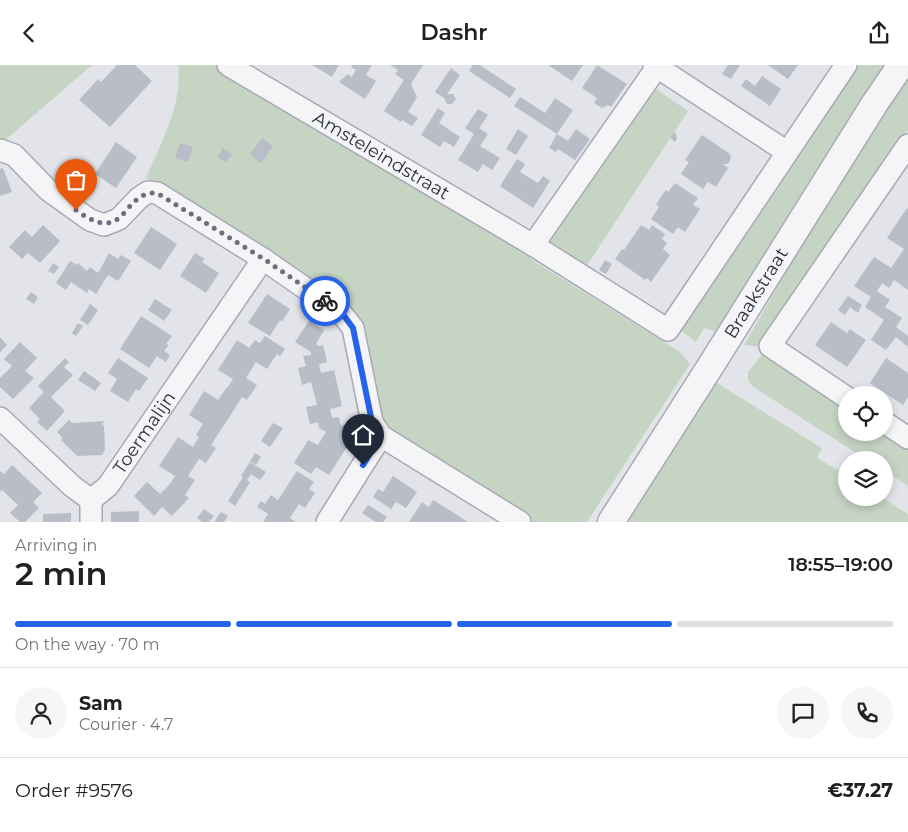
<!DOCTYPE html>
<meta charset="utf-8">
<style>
body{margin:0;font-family:Montserrat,sans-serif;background:#f6f6f6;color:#202124;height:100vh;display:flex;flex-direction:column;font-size:19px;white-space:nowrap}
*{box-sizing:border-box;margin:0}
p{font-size:16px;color:#757577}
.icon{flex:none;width:28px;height:28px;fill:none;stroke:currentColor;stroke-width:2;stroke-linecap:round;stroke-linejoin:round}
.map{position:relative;height:457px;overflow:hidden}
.side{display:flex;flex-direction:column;background:#fff;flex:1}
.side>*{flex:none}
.tools{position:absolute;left:838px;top:321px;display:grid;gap:10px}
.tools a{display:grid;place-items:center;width:55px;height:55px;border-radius:50%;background:#fff;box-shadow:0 2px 8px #0003;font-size:25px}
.pin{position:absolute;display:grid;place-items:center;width:42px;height:42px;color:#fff;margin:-51px -21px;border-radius:50% 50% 50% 0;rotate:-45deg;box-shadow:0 0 5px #0007}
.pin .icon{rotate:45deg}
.courier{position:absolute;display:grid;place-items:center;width:50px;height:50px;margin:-25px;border:4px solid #2563eb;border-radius:50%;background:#fff;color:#222;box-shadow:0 1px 6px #0007}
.overview em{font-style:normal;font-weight:600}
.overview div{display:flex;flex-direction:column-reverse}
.overview{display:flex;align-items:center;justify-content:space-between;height:85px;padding:0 15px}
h1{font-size:32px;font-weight:600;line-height:38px}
.bar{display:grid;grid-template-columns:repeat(4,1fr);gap:8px 5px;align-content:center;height:60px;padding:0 15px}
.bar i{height:6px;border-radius:4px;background:#e0e0e0}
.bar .selected{background:#2563eb}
.bar p{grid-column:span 4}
.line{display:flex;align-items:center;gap:12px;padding:0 15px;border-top:1px solid #e0e0e0}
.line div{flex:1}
.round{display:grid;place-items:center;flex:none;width:52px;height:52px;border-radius:26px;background:#f6f6f6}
header{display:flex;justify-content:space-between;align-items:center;height:65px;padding:0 15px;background:#fff;font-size:22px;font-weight:600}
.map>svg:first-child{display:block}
</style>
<header><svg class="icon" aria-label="back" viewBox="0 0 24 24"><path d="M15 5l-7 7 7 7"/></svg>Dashr<svg class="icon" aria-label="share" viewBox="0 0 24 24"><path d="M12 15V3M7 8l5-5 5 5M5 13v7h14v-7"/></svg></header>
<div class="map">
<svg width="908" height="457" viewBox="0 0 908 457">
<rect width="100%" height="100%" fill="#e2e4ea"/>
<path fill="#c5d4c3" d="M0 0H92L4 76 0 75Z
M178 0H218L516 177 532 195 680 287 690 299 587 457H529L384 364 333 234 146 113C161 78 183 39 178 0Z
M858 0H887C825 85 772 177 717 267L704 263 696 277 679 264 712 219Z
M908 11V65L763 282 744 280 833 125Z
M650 20 688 46 582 208 542 177Z
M769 289 783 302 846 343V368H882L908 384V421L884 405V395H867L752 321 748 315V307L761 291Z
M712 315 822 383 817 393 846 410V432L883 433 908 449V457H620Z"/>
<path fill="#b9bdc7" d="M117 0H135L152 16 110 62 79 35 98 14 101 17Z
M312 0H339L332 12Z
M352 0H372L366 10 376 16 365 34 339 17 348 9 352 12 356 5 351 2Z
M390 0H423L411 19 417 32 408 47 418 53 412 61 402 55 401 57 384 46 404 15 395 9 398 5Z
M473 0H480L516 24 510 33 469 6Z
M548 0H583L572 16Z
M597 0 627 19 611 42 608 40 602 43 594 38 597 33 582 23Z
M728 0H740L731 14 722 9Z
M768 0H798L788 14Z
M451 3 460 10 447 29H453L456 34 452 39H447L444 33 435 27Z
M762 11 781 24 770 41 741 21 746 14 755 21Z
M520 32 545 48 555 33 573 45 557 69 514 41Z
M438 43 445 48 439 58 460 72 454 82 444 76 440 82 421 70Z
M478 44 488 50 479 63 488 69 480 81 500 93 492 105 483 99 478 107 458 95 474 69 465 63Z
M518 64 528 71 516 90 506 84Z
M576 64 590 74 575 95 558 84 556 87 549 83 557 69 568 76Z
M674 67 676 69 677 74 675 77 670 73Z
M702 70 730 89 731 93 728 99H723L728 103 716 122 708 117 703 124 681 109 689 97 685 95Z
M262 73 273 81 261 98 250 89Z
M116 77 137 92 116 123 95 109Z
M180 78 193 82 188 97 175 93Z
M223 83 232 89 226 97 217 92Z
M517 94 525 99 520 107 538 118 543 111 550 116 533 143 500 121Z
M3 103 12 127 0 131V104Z
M675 118 698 133 693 140 700 144 685 167 678 162 673 169 651 154 659 142 656 140 660 133 666 125 668 127Z
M907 143 908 144V225L894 215 889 223 882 218 877 226 890 235 885 242 902 253 896 262 908 271V282L896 272 886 285 871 275 884 255 865 242 871 232 854 221 874 192 891 203 904 184 887 173Z
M43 160 60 176 40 198 28 188 22 194 9 182 25 165 32 172Z
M641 160 649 165 652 160 665 169 662 174 667 178 663 184 670 190 651 217 647 213 645 215 615 194 622 184 624 185Z
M151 162 177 179 160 205 134 188Z
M109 188 118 194 121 190 131 196 118 216 108 210 96 229 89 224 87 228 71 217 66 225 56 218 70 196 77 200 78 198 87 206 90 202 98 208Z
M195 188 205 194 202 197 219 208 206 228 180 211Z
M605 195 612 199 606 209 599 205Z
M53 198 59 202 54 209 48 206Z
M31 227 38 232 34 239 26 234Z
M267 229 290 244 282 257 280 255 270 271 248 258Z
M848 231 862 240 858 248 850 242 845 250 838 245Z
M155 234 172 245 164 256 148 245Z
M90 239 98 245 88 260 80 255Z
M141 251 172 271 166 279 169 280 164 286 170 290 166 297 157 291 149 303 120 284Z
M309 256 324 265 316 279 318 281 323 280 327 297 319 299 321 308 334 305 342 341 330 344 332 353 339 352 341 361 346 359 348 367 346 366 342 371 350 377 329 410 316 402 311 409 294 398 308 375 318 380 326 367 319 363 318 357 310 359 306 342 317 340 311 317 302 320 298 303 306 301 303 291 311 290V287L295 277Z
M831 257 847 268 850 264 866 275 847 302 815 280Z
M78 258 83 261 76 271 72 268Z
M265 271 285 284 280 291 277 289 267 304 256 297 246 313 257 320 247 335 242 332 232 348 211 380 216 383 206 398 199 394 188 411 195 415 185 430 189 433 172 451 162 442 154 451 134 431 147 417 160 429 169 420 175 411 159 401 178 372 193 382 199 372 196 370 203 359 189 350 204 326 218 335 227 322H228L233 314 218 305 237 275 249 283 255 275 260 278Z
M0 272 7 280 0 287Z
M20 277 37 293 25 306 34 313 13 334 0 322V313L12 301 4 294Z
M65 293 69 297 64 302 73 310 51 332 65 346 47 366 37 357 40 354 29 343 44 327 38 321Z
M118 293 148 313 139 326 136 324 128 337 110 326 117 314 108 308Z
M886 293 908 308V332L903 340 870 318Z
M84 306 101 318 95 326 78 315Z
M69 355 72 358 105 356 102 359 104 361 105 385 102 390 77 391 61 375 63 373 57 367Z
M273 358 283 363 270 382 261 376Z
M255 388 261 392 256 400 250 396Z
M250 397 266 407 260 415 251 409 247 415 250 417 235 441 228 436 243 412 241 411Z
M12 400 42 428 33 437 39 443 25 457H20L10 448 18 440 2 425 0 427V406L4 409Z
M297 406 314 417 309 424 315 428 305 443 299 439 290 453 296 457H263L268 449 257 442 261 436 265 439 271 430 278 435Z
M393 411 417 427 406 443 396 437 391 444 373 432 378 424 383 427Z
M433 435 451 446 468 457H409L422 437 429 442Z
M368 440 387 452 383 457H376L362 448Z
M204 444 214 451 209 457H202L197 453Z
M139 446V457H111V447Z
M221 447 228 451 224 457H214Z
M71 448V457H43V449Z"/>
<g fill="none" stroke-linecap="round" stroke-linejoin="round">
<g stroke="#a7aab4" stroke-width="24">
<g id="minor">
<path id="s1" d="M228 0 533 180 668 265 846 0"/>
<path d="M654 0 787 87"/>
<path d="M0 85 14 90 48 125 90 155 104 160 119 154 139 133 148 127 157 128 263 194 341 248 353 263 372 357 381 371 520 457"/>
<path d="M533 180 657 2"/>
<path d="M846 332 770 281 908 80"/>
<path id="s2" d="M0 353 72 421 91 435 108 421 263 194"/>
<path d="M884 357 908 373"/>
<path d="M91 435V457"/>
<path d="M327 457 381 371"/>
</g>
</g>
<g stroke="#a7aab4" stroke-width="29">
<g id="tertiary">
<path id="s3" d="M611 457 715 294 875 38 901 0"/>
</g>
</g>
<use href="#minor" stroke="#f5f5f8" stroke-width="21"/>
<use href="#tertiary" stroke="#f5f5f8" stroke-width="26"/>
</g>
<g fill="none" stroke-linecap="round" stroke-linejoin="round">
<path stroke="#6a6f7c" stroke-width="5" stroke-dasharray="0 9" d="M76 145C128 183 120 126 157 128L264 194 325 236"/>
<path stroke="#2563eb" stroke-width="6" d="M325 236 342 248 353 263 372 357 381 371 363 400"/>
</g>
<g text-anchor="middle" stroke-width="4" stroke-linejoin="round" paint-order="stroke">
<g font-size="18" fill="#2a3041" stroke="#f2f3f7">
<text dy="6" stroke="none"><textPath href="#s1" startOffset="178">Amsteleindstraat</textPath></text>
<text dy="6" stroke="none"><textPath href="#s3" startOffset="271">Braakstraat</textPath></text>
<text dy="6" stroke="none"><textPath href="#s2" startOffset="209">Toermalijn</textPath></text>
</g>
</g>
</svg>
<div class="tools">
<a><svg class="icon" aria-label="locate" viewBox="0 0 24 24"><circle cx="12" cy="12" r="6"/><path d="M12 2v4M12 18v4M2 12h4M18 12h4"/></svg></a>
<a><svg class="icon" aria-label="layers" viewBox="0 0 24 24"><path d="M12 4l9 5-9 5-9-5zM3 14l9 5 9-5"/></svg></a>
</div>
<div class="pin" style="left:76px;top:145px;background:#ea580c"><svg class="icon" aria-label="bag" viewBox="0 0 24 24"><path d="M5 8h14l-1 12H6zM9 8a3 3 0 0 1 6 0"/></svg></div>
<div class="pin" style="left:363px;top:400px;background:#1f2937"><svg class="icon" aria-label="home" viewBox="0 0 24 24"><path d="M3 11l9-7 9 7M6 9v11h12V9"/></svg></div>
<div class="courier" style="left:325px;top:236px"><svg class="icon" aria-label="bike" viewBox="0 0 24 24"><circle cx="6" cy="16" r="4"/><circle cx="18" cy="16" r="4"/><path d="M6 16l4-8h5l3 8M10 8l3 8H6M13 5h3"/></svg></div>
</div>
<section class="side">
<div class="overview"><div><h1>2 min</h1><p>Arriving in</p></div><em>18:55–19:00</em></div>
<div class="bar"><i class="selected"></i><i class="selected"></i><i class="selected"></i><i></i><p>On the way · 70 m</p></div>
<div class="line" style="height:90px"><a class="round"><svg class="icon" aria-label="person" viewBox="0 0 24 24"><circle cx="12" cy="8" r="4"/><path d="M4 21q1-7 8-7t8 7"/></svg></a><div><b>Sam</b><p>Courier · 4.7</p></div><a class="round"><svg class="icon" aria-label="chat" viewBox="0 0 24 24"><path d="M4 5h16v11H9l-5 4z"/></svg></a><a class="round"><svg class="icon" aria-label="phone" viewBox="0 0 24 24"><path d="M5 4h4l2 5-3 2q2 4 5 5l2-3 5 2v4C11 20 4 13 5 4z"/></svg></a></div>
<div class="line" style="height:65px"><div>Order #9576</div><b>€37.27</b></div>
</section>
